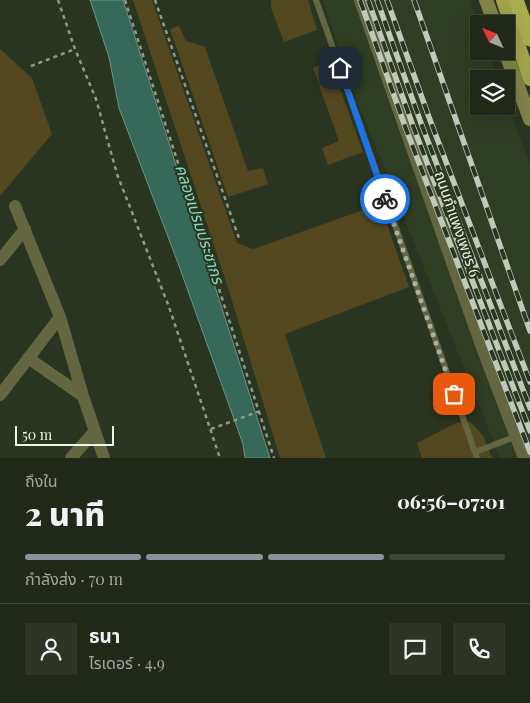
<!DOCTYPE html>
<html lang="th">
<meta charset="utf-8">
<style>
body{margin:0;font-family:"Playfair Display","Noto Sans Thai",serif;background:#2d3426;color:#f1f3f6;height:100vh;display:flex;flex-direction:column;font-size:19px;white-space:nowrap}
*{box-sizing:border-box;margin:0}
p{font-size:16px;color:#a2a6a2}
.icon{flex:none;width:28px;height:28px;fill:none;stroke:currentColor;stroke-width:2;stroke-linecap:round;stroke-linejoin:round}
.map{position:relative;height:458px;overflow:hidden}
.drawer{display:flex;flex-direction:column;background:#202819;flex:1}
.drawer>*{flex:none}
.needle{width:32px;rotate:313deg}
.fabs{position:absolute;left:470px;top:15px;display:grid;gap:10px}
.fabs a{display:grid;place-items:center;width:45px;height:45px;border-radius:0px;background:#202819;box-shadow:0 5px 20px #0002,0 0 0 1px #3d4438;font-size:25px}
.scale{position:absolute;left:15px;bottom:12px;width:99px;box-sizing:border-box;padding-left:5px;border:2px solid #eef6e9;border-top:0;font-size:14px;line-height:18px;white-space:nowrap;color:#eef6e9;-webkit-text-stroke:4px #2a3521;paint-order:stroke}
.pin{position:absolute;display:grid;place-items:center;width:42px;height:42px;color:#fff;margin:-21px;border-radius:10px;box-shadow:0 2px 8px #0006}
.courier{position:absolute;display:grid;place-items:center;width:50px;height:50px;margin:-25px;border:4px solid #1a73e8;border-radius:50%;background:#fff;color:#222;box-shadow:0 1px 6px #0007}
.overview em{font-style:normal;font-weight:800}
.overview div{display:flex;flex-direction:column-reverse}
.overview{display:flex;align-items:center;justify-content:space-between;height:85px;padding:0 25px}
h1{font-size:32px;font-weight:800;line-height:38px}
.bar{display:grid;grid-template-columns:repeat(4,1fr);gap:8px 5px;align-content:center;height:60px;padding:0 25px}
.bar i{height:6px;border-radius:4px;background:#3d4438}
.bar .selected{background:#8c9099}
.bar p{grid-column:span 4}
.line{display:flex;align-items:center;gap:12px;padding:0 25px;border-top:1px solid #3d4438}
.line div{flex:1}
.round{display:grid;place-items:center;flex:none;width:52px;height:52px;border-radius:0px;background:#2d3426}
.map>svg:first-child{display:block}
</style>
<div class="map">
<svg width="530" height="458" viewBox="0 0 530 458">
<rect width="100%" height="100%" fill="#2a3521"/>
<path fill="#2f3d23" d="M323 0H470L479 25V51H488L499 79H479V106H506V100L530 165V458H500L353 90Z"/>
<path fill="#53471f" d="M133 0H152L237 243 253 249 380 204 409 287 285 334 326 458H280L230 294Z
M271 0H308L317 30 284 42 271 8Z
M179 26 186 41 205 47 248 171 263 168 268 184 228 197 170 29Z
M0 49 32 78 52 134 0 196Z
M330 61 363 152 328 165 322 148 339 141 313 68Z
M469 421 483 435 492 458H422L417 443 456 423Z"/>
<path fill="#356858" stroke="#6c9384" d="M90 0H123L270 458H245L243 444 178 263 119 108 109 57Z"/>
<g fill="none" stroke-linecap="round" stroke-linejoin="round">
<path stroke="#929b8b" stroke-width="2.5" stroke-dasharray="4 4" stroke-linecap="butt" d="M58 0 75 49 96 99 117 174 169 307 220 458
M125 0 274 458
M155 0 240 241
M31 66 75 49
M211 429 260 411"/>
<path stroke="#646641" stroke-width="6" d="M316 0 477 458
M475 452 517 436"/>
<path stroke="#646641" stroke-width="12" d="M15 206 60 317 83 396 104 458
M0 260 25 229
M28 358 83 396
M0 395 60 317
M71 458 95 431"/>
<path stroke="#646641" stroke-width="14" d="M361 0 482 345 525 458"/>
<path stroke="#808448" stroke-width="14" d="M486 0 495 24
M505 51 530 119"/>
<path stroke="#a0a44c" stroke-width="14" d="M503 0 530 79"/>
<path stroke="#aaae4d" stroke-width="15" d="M516 0 530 39"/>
<g stroke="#c0c9ba" stroke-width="5.5">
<path id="rail" d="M360 0 406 129 530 452
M368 0 413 126 530 431
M377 0 421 123 530 408
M387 0 430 120 530 382
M414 0 530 331"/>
</g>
<use href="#rail" stroke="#2a3521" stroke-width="4" stroke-dasharray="11" stroke-linecap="butt"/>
</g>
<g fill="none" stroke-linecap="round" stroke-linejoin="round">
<path stroke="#a9b2a3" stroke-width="5" stroke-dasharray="0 9" d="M385 199 454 394"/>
<path stroke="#1a73e8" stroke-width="6" d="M340 68 385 199"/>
</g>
<g text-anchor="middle" stroke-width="4" stroke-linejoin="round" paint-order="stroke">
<g font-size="15" fill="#eef6e9" stroke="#2a3521">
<text transform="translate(457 224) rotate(71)" y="5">ถนนกำแพงเพชร 6</text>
</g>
<g font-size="16" font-style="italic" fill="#87dabf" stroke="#2a3521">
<text transform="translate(200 224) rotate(72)" y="6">คลองเปรมประชากร</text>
</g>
</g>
</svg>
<div class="fabs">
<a><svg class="needle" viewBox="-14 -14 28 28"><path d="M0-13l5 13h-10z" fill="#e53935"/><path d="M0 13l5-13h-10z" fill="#a2a6a2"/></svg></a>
<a><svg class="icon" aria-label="layers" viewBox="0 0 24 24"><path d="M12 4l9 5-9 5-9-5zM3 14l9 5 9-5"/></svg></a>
</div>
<div class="scale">50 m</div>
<div class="pin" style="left:454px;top:394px;background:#ea580c"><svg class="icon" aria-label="bag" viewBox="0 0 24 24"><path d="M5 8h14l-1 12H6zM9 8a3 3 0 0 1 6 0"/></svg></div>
<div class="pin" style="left:340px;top:68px;background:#1f2937"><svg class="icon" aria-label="home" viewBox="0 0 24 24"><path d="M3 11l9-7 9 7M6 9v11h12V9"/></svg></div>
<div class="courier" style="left:385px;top:199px"><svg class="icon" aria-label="bike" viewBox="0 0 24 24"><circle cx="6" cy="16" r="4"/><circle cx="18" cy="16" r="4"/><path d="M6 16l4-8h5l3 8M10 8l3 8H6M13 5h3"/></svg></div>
</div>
<section class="drawer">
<div class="overview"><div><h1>2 นาที</h1><p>ถึงใน</p></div><em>06:56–07:01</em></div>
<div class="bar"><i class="selected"></i><i class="selected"></i><i class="selected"></i><i></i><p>กำลังส่ง · 70 m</p></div>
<div class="line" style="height:90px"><a class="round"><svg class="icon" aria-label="person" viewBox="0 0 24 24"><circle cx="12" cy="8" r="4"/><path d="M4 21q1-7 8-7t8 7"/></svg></a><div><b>ธนา</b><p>ไรเดอร์ · 4.9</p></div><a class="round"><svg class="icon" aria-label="chat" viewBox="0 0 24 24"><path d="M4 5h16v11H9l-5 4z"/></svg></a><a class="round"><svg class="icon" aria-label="phone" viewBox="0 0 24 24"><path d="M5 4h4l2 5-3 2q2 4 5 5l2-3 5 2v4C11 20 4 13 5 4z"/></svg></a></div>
</section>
